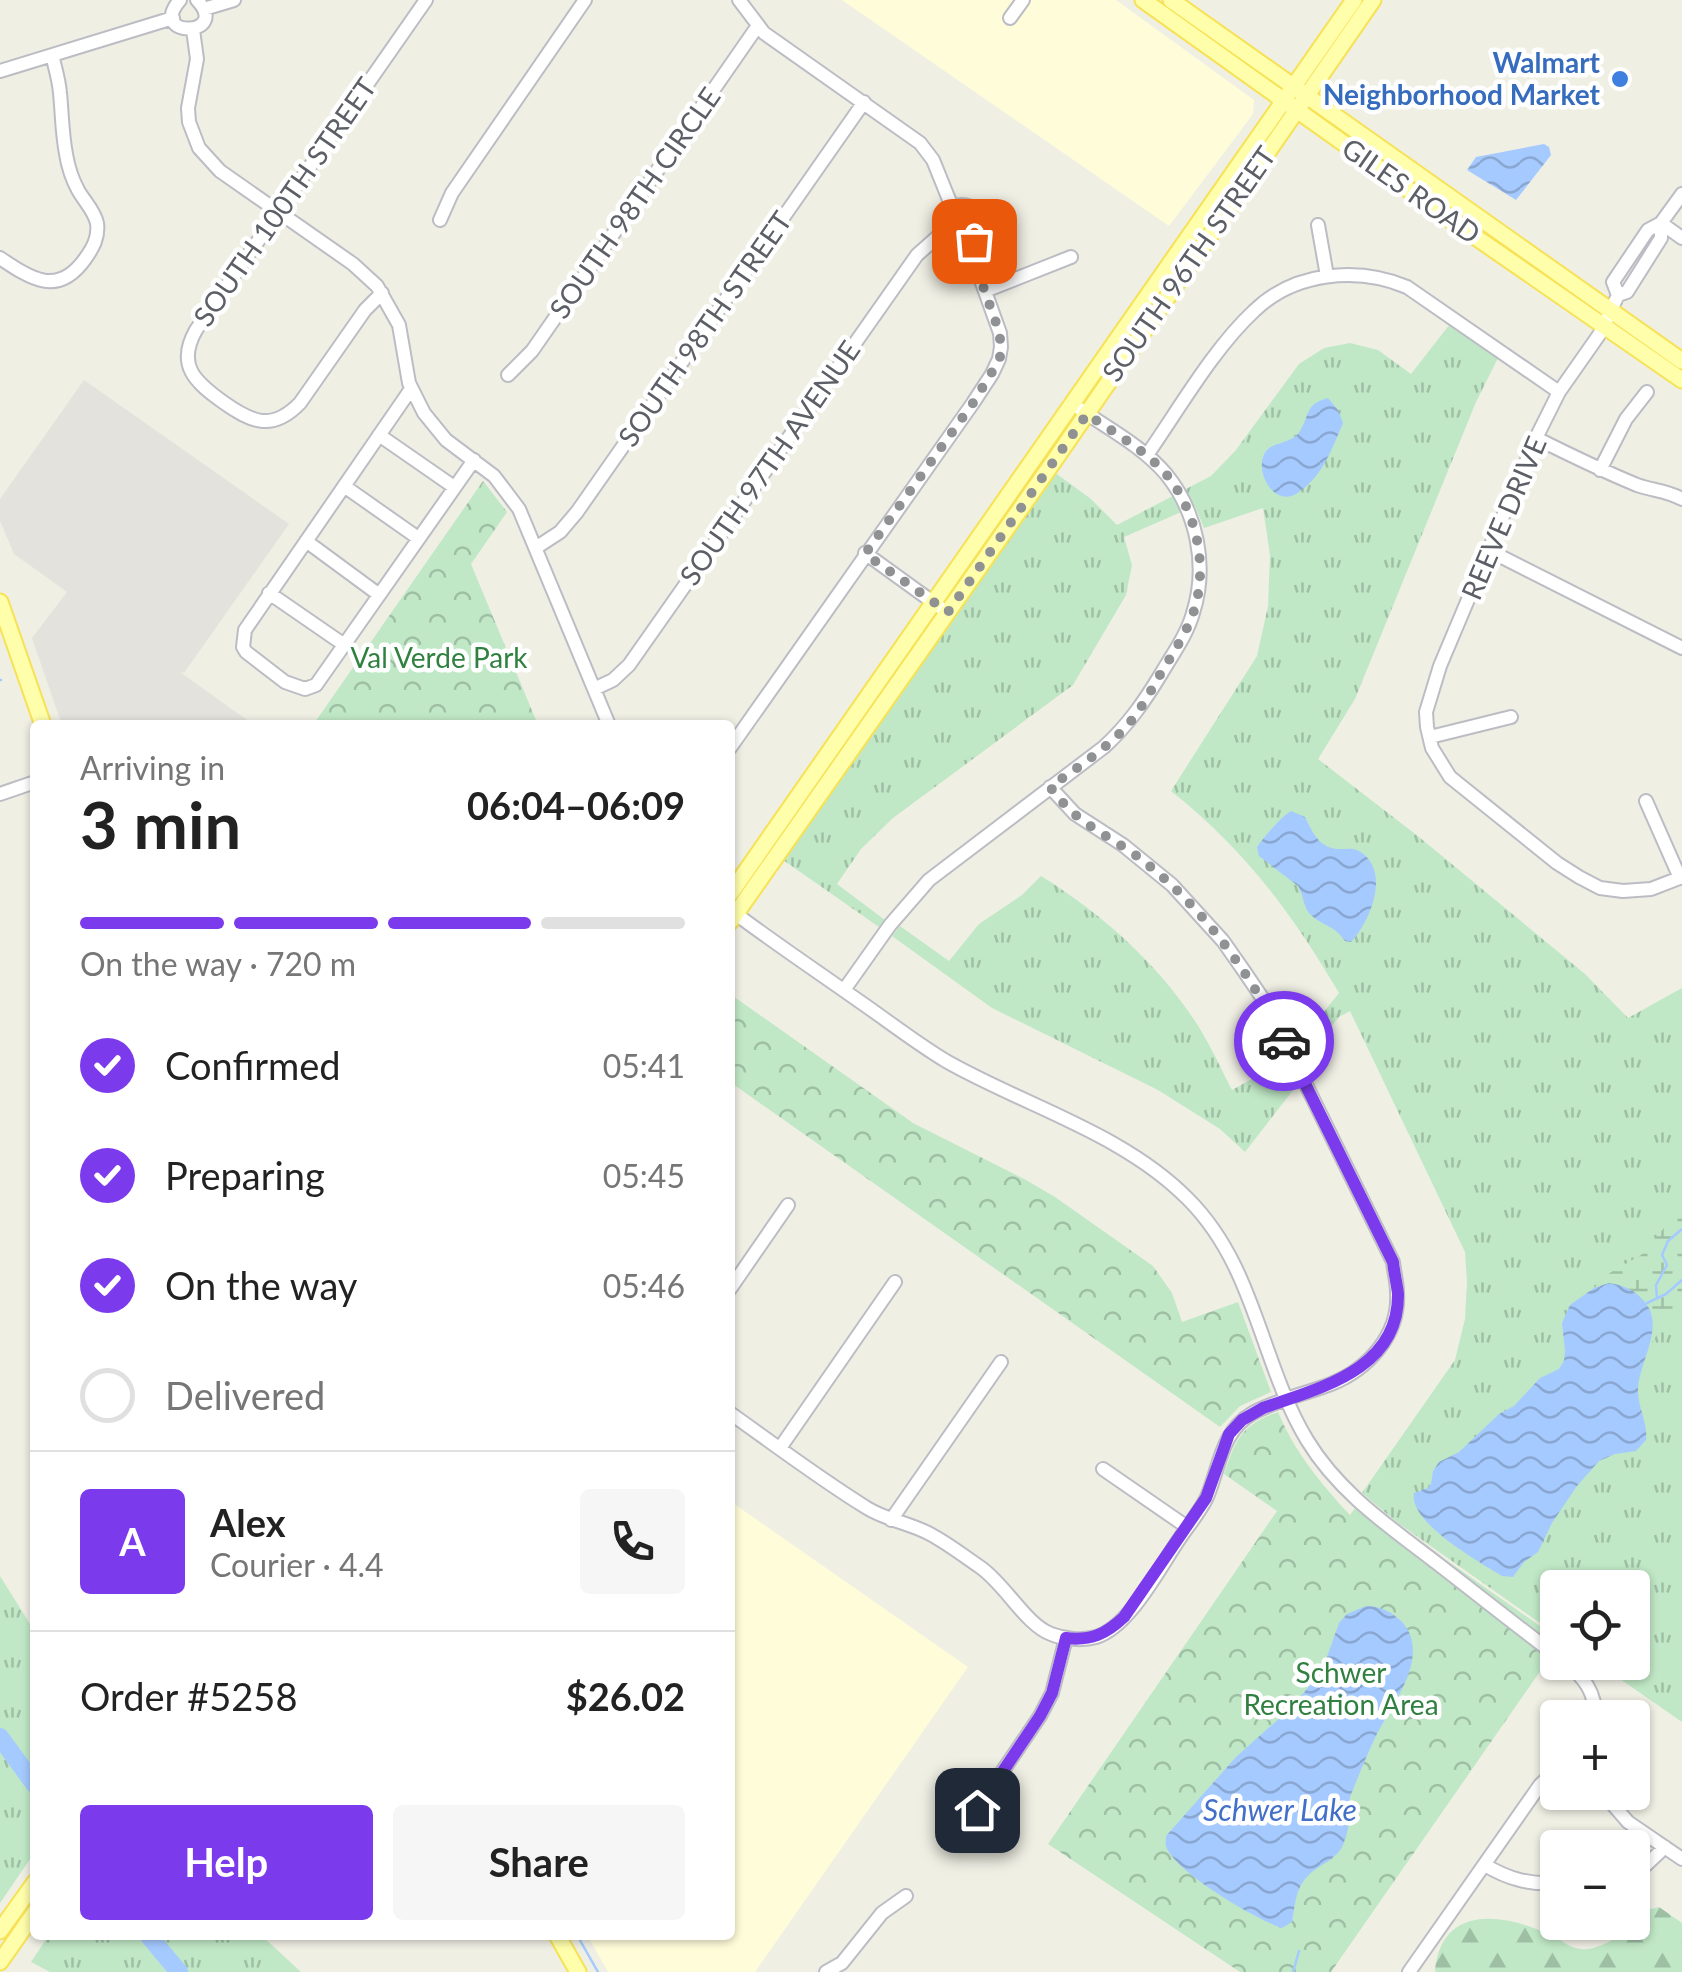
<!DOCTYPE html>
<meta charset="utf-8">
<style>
body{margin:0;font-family:Lato,sans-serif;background:#f6f6f6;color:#222;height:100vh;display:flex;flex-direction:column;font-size:38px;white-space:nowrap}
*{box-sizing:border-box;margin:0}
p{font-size:32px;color:#767676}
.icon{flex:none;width:55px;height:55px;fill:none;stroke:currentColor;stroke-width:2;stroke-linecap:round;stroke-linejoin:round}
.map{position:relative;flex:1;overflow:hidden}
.panel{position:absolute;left:30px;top:720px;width:705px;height:1220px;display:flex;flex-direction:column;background:#fff;border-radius:10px;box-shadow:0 2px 8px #0004}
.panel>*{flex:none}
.buttons{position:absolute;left:1540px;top:1570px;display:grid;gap:20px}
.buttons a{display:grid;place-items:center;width:110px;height:110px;border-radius:10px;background:#fff;box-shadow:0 2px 8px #0004;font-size:50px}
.pin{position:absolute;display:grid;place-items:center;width:85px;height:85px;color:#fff;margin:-42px;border-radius:20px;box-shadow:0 5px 15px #0006}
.courier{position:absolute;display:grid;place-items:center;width:100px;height:100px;margin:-50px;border:8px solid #7c3aed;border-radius:50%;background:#fff;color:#222;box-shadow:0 2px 12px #0007}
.overview em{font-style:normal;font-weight:700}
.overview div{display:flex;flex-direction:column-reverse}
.overview{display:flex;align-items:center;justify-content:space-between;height:170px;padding:0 50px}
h1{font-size:65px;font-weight:700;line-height:75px}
.bar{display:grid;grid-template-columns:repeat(4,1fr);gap:15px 10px;align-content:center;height:120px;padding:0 50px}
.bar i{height:12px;border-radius:8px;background:#e0e0e0}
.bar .on{background:#7c3aed}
.bar p{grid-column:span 4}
.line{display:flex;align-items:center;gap:25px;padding:0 50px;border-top:2px solid #e0e0e0}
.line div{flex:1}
.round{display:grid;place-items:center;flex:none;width:105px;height:105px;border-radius:10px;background:#f6f6f6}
ol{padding:0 50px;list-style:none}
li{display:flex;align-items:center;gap:30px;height:110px}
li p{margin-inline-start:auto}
li .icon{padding:10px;border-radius:50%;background:#7c3aed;color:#fff;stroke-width:4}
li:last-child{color:#767676}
li i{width:55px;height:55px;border:5px solid #e0e0e0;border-radius:50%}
.cta{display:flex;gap:20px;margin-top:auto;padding:20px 50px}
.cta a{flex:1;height:115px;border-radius:10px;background:#7c3aed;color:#fff;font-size:40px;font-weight:700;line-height:115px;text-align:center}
.cta a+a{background:#f6f6f6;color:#222}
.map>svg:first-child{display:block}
</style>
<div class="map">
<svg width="1682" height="1972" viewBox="0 0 1682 1972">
<defs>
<pattern id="grass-tufts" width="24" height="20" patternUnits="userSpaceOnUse" patternTransform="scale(2.5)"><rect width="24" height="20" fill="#c0e8c6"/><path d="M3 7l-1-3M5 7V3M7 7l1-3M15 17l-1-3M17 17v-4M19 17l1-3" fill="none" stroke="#9fbfa5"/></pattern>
<pattern id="forest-firs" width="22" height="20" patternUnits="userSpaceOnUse" patternTransform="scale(2.5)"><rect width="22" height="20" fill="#c0e8c6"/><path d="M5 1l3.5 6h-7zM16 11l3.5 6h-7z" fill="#9fbfa5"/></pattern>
<pattern id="wetland-marsh" width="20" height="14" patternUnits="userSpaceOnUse" patternTransform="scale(2.5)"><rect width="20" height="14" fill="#c0e8c6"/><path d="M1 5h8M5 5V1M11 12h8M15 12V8" fill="none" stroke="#9fbfa5"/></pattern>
<pattern id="park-crowns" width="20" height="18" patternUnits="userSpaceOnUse" patternTransform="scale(2.5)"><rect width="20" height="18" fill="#c0e8c6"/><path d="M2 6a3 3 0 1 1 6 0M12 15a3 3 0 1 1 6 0" fill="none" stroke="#9fbfa5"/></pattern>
<pattern id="water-waves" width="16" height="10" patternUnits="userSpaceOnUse" patternTransform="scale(2.5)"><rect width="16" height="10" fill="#a5caff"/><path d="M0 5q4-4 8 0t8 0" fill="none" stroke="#8aa7d2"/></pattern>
</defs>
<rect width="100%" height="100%" fill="#efefe4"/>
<path fill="#fffcda" d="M842 0H1116L1254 100 1253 114 1169 226Z
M730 1501 968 1667 755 1972H608L587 1935H730Z"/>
<path fill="#e3e2dc" d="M84 380 289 524 184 673 180 672 254 725H62L32 638 67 592 14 554 0 521V499Z"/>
<path fill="url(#grass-tufts)" d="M1450 324 1498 358 1476 402 1355 699 1318 759 1419 837 1585 974 1628 1018 1682 988V1722L1597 1663 1632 1662V1588H1558L1557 1635 1398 1523 1362 1493 1455 1360 1465 1319 1467 1282 1465 1252 1350 1011 1339 1017 1292 1073 1297 1085 1245 1152 1220 1129 1158 1090 992 1008 892 936 900 926 949 961 979 924 1022 895 1041 876C1102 914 1155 961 1195 1021 1209 1042 1220 1067 1232 1090L1285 1061 1339 993C1291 912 1245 850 1171 791L1257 656 1268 606 1270 555 1263 508 1204 528 1195 506 1124 537 1132 565 1126 595 1073 685 893 818 861 849 837 884 885 920 879 927 783 860 1054 472 1091 499 1117 525 1211 476 1236 450 1299 364 1324 348 1350 343 1378 350 1411 374Z
M0 1576 35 1632V1852L0 1903Z
M49 1935H261L301 1972H50L31 1962Z"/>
<path fill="url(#forest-firs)" d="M1659 1907 1682 1923V1972H1436L1435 1970C1442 1903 1506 1914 1551 1935 1564 1941 1572 1951 1587 1949 1600 1948 1620 1937 1628 1928 1631 1925 1634 1919 1637 1915 1643 1910 1652 1909 1659 1907Z"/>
<path fill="url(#wetland-marsh)" d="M1682 1213V1305L1659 1330 1647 1354 1650 1340 1609 1283 1594 1288 1608 1274 1641 1255 1664 1228Z"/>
<path fill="url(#park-crowns)" d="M483 481 507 512 471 564 538 725H313Z
M730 994 913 1123 1026 1180 1055 1197 1153 1266 1172 1293 1182 1322 1238 1302 1271 1392 1240 1406 1220 1427 730 1082Z
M1278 1412C1294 1451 1321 1484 1350 1515L1361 1500 1557 1638V1647L1331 1972H1240L1048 1844 1277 1511 1224 1474C1236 1439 1241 1425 1278 1412Z"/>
<path fill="url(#water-waves)" d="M1544 144 1549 147 1551 155 1516 200 1467 170 1476 157Z
M1328 398 1338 410 1343 423C1332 449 1322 478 1296 494 1274 506 1257 475 1263 457 1268 440 1291 446 1300 431 1310 414 1305 404 1328 398Z
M1291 811 1305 817C1314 835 1320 850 1343 849 1351 849 1352 848 1359 851 1392 870 1370 922 1351 942L1345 941C1334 925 1325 927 1312 916 1303 909 1304 896 1298 886L1259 856 1257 847C1264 837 1281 817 1291 811Z
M1609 1283C1623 1285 1635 1290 1644 1301 1667 1327 1637 1363 1638 1393 1639 1410 1648 1424 1646 1440L1636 1451 1615 1454 1599 1461 1577 1486 1552 1523 1538 1552 1524 1562 1513 1577 1502 1576C1479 1562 1408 1522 1414 1493L1428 1488 1431 1484 1433 1471 1439 1462 1459 1452 1499 1414 1514 1406 1540 1378 1559 1369 1564 1361 1565 1351 1562 1323 1570 1305 1594 1288Z
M1366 1606C1380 1606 1392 1612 1402 1622 1433 1656 1390 1707 1375 1738 1366 1757 1358 1777 1350 1797 1349 1802 1350 1807 1350 1813 1351 1821 1346 1837 1343 1845 1335 1862 1318 1864 1307 1877 1295 1889 1295 1907 1292 1922L1282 1928C1255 1919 1183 1876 1169 1852 1164 1845 1166 1844 1166 1836L1236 1757 1292 1707 1316 1678 1324 1665 1339 1623 1347 1614Z"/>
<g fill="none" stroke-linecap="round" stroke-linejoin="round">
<path stroke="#a5caff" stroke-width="2.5" d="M0 680H1
M1657 1298 1656 1285 1667 1265 1662 1255 1668 1241 1682 1229
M1647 1303 1666 1294 1682 1280
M577 1935 598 1972
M1293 1972 1299 1951"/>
<path stroke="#a5caff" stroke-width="18" d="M0 1737 35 1785
M148 1935 179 1972"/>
<g stroke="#bcbdc4" stroke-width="16">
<path id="minor" d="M180 0C146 39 232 37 197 0
M739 0 764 33 920 143 933 160 952 207
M204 9 234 0
M1010 18 1023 0
M193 30 197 59 188 108 189 122 199 148 220 171 353 264 377 286 399 325 409 383 424 413 446 440 494 476 519 509 609 725
M0 71 173 18
M942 225a20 20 0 1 1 40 0a20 20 0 1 1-40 0Z
M440 220 452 193 585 0
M1661 223V238L1627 292 1618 295 1613 282 1648 230 1661 223 1682 194
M1661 223 1682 238
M1318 225 1327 276
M0 258C31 279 58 297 85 259 93 248 99 237 97 223 94 210 84 201 78 190 72 179 68 166 66 154 62 133 62 113 60 93 59 80 55 67 52 55
M985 291 1071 257
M382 293 365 310 300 403C272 432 251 422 223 402 195 382 176 365 196 330L426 0
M1618 295 1601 332 1559 392 1536 438 1440 666 1426 712 1427 727 1432 748 1450 777 1557 863 1579 877 1600 888 1623 891 1651 889 1682 877
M508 375 532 351 757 27
M411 389 245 630 243 647 246 652 285 682 305 689 316 685 474 460
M379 435 454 487
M1536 438C1570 455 1603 471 1637 485 1654 491 1665 490 1682 499
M1147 455C1179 409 1214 348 1254 311 1294 272 1357 266 1407 287L1559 392
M1600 470 1626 419 1647 392
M344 486 418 538
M306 541 378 594
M537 547 560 532 577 512 864 102
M1488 550 1682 648
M865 553 941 608
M269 593 343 644
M594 689 613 680 629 665 917 255 944 231
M1430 737 1511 717
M730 748 973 403 992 374 999 359 1001 347 1000 333 968 244
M0 794 35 782
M1646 801 1680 878
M730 913 736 914C776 944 818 972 859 1001 888 1021 916 1043 946 1061 1025 1106 1123 1133 1188 1199 1256 1267 1260 1362 1307 1440 1339 1493 1390 1527 1438 1564 1478 1595 1517 1626 1558 1657
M844 990 890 925 929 880 1104 747C1128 725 1144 702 1161 674 1172 655 1187 635 1193 613 1208 566 1197 512 1166 474 1143 447 1109 429 1080 409
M730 1289 788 1205
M730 1413C775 1445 820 1479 867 1508 886 1520 910 1523 930 1534 947 1543 964 1556 980 1567 1005 1584 1026 1625 1051 1634 1064 1639 1082 1641 1096 1637 1129 1627 1159 1569 1178 1541 1187 1527 1200 1512 1207 1497 1220 1466 1221 1431 1253 1413 1277 1400 1305 1394 1331 1384 1368 1369 1400 1335 1397 1292 1397 1282 1394 1272 1393 1262L1285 1042 1263 999 1244 971 1223 941 1172 885 1123 845 1075 814 1050 787
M780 1448 895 1282
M1103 1469 1187 1527
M891 1520 1001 1362
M1565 1662C1585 1678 1595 1692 1596 1718
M1602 1792 1628 1822 1682 1859
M977 1809 1040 1716 1052 1693 1066 1638
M1485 1865C1508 1879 1530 1885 1558 1883
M1632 1871 1646 1865 1665 1847
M826 1972 842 1963 882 1913 906 1896
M1409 1972 1540 1785 1558 1768"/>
</g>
<g stroke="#f7e256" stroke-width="19">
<path id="major" d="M1143 0 1451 220 1682 380
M1171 0 1682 361
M0 602 43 725
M730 894 1354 0
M730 922 1054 461 1373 0
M0 1931 35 1882
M557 1935 578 1972
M0 1962 35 1912"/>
</g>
<use href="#minor" stroke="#fff" stroke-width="12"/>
<use href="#major" stroke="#fffeaa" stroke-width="15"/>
</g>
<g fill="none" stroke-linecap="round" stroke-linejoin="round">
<path stroke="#8f9192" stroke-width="10" stroke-dasharray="0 18" d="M974 241C1004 206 938 186 944 232L952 242 968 244 1000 334V359L973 403 865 554 948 612 1087 414C1114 433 1144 449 1166 474 1198 513 1210 572 1191 619 1183 638 1172 655 1161 673 1150 692 1139 714 1123 730 1102 752 1075 769 1050 787 1057 795 1063 804 1071 811 1093 831 1123 844 1147 864 1206 911 1250 974 1284 1041"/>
<path stroke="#7c3aed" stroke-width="12" d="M977 1810 1040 1716 1052 1693 1066 1638C1091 1641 1106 1634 1124 1617L1206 1498 1229 1434 1242 1420 1263 1408C1319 1388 1399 1370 1398 1294 1397 1284 1394 1272 1393 1262L1284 1041"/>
</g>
<circle fill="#3f7fe0" stroke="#fff" stroke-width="4" cx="1620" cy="79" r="10"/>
<g text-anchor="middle" stroke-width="9" stroke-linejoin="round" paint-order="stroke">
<g font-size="28" font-weight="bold" fill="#366cbe" stroke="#fff" text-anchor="end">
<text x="1600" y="73">Walmart<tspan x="1600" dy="32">Neighborhood Market</tspan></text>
</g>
<g font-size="28" fill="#5c5f66" stroke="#fff">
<text transform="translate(1411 191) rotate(35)" y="10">GILES ROAD</text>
<text transform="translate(285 202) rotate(-55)" y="10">SOUTH 100TH STREET</text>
<text transform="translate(635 203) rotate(-55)" y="10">SOUTH 98TH CIRCLE</text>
<text transform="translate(1189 264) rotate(-55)" y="10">SOUTH 96TH STREET</text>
<text transform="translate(705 329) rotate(-55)" y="10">SOUTH 98TH STREET</text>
<text transform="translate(770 463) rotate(-55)" y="10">SOUTH 97TH AVENUE</text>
<text transform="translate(1504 518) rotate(-67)" y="10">REEVE DRIVE</text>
</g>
<g font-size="28" fill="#308140" stroke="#fff">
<text x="439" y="668">Val Verde Park</text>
<text x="1341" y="1683">Schwer<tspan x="1341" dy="32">Recreation Area</tspan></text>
</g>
<g font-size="30" font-style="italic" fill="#426fc8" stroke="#fff">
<text x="1280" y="1821">Schwer Lake</text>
</g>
</g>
</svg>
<div class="buttons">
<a><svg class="icon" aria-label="locate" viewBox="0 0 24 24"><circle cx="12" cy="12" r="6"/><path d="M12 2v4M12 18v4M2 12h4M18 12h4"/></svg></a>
<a>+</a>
<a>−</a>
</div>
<div class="pin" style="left:974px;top:241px;background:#ea580c"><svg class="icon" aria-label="bag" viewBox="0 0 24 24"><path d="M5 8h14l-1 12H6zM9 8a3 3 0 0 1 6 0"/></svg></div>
<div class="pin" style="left:977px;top:1810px;background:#1f2937"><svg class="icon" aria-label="home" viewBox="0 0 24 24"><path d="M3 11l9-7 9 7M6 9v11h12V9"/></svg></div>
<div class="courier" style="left:1284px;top:1041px"><svg class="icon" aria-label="car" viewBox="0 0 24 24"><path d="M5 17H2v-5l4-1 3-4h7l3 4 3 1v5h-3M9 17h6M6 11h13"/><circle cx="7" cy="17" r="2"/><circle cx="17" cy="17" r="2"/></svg></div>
<section class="panel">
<div class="overview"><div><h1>3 min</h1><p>Arriving in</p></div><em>06:04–06:09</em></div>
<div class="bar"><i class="on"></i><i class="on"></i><i class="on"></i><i></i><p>On the way · 720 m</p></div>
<ol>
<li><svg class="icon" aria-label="check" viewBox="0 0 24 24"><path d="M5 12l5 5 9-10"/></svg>Confirmed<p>05:41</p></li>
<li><svg class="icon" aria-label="check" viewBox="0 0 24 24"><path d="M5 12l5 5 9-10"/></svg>Preparing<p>05:45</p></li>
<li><svg class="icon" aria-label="check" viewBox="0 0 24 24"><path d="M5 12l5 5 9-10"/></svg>On the way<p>05:46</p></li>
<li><i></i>Delivered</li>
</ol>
<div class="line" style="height:180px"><b class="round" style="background:#7c3aed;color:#fff">A</b><div><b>Alex</b><p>Courier · 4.4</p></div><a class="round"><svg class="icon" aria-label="phone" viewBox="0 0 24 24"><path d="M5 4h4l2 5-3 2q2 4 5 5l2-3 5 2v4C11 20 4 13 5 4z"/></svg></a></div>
<div class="line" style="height:130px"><div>Order #5258</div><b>$26.02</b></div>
<div class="cta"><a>Help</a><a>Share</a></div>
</section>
</div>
